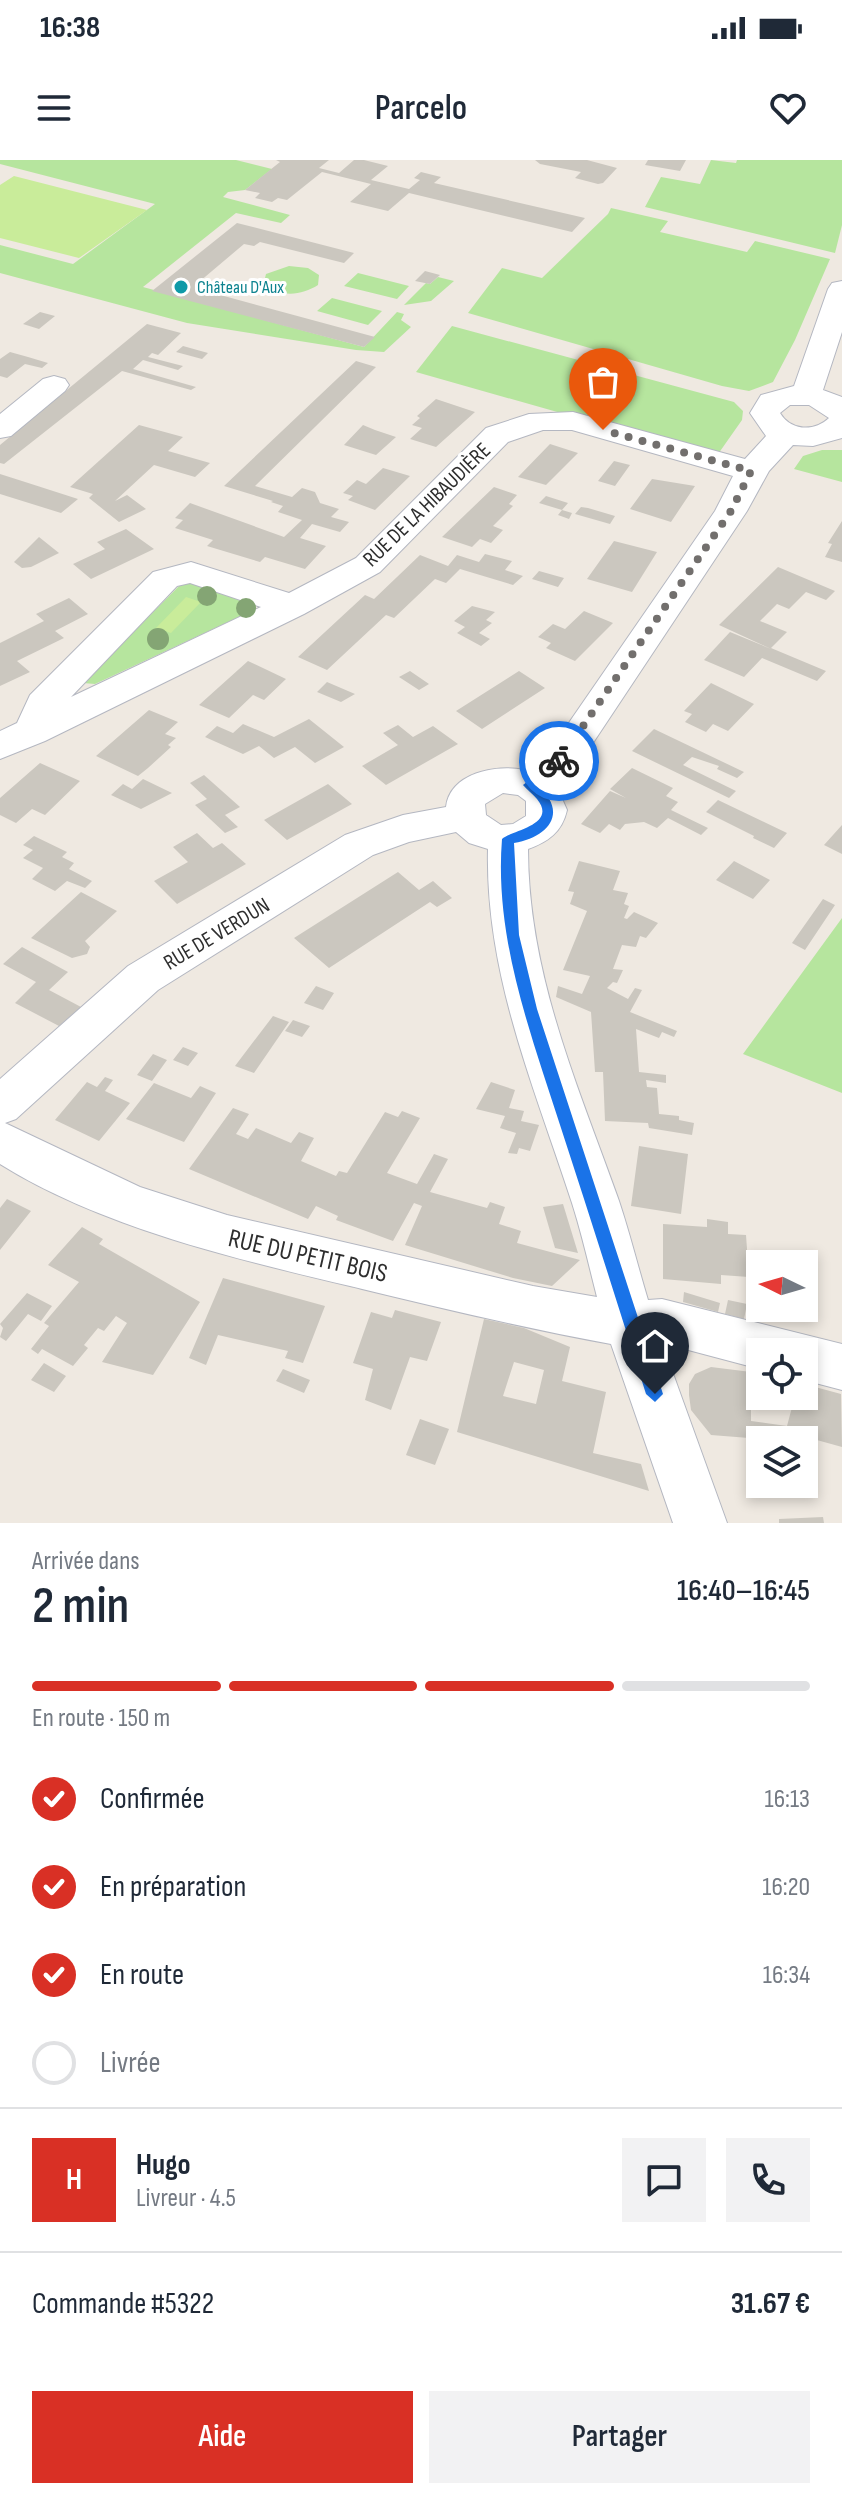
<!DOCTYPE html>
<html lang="fr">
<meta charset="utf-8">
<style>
body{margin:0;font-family:"Sofia Sans Condensed",sans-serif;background:#f2f2f3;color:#1f2937;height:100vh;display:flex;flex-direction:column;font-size:30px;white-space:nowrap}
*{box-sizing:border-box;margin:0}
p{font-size:26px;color:#747a83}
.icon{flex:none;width:44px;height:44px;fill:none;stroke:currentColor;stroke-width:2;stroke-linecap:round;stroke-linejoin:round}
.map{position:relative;height:1363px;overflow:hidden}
.details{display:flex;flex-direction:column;background:#fff;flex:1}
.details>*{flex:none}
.needle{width:52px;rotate:275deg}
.controls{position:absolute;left:746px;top:1090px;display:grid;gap:16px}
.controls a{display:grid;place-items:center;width:72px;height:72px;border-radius:0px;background:#fff;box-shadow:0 4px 12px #0003;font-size:40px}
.pin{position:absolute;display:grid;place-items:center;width:68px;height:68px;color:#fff;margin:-82px -34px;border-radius:50% 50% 50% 0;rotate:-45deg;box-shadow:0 0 8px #0007}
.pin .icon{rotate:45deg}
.courier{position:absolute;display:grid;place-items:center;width:80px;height:80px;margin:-40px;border:6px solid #1a73e8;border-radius:50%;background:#fff;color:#222;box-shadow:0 2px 10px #0007}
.head em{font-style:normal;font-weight:600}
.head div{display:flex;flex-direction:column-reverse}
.head{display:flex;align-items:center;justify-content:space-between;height:136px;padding:0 32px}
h1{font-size:52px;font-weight:600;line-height:60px}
.bar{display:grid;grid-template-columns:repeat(4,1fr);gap:12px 8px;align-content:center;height:96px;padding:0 32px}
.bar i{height:10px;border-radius:6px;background:#e0e1e3}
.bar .on{background:#d93025}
.bar p{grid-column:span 4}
.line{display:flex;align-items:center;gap:20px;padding:0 32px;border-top:2px solid #e0e1e3}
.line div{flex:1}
.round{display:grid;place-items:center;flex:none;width:84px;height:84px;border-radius:0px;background:#f2f2f3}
ol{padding:0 32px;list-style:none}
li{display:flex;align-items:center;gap:24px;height:88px}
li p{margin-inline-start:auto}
li .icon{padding:8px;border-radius:50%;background:#d93025;color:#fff;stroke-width:4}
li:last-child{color:#747a83}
li i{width:44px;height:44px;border:4px solid #e0e1e3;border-radius:50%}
.action{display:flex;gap:16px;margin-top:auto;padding:16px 32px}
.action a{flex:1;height:92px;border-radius:0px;background:#d93025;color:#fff;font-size:32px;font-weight:600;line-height:92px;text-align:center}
.action a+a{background:#f2f2f3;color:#1f2937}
.status{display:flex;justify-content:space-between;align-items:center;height:56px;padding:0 40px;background:#fff;direction:ltr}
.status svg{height:22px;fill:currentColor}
header{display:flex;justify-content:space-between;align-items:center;height:104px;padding:0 32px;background:#fff;font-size:36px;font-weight:600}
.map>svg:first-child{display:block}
</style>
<div class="status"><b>16:38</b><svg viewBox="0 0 49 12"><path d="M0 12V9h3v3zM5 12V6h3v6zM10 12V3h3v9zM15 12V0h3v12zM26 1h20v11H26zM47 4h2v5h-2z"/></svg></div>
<header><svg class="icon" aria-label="menu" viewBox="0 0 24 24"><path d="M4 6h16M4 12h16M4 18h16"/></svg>Parcelo<svg class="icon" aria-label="heart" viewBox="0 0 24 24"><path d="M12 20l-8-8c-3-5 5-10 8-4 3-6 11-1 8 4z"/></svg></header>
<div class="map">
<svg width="842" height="1363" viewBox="0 0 842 1363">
<rect width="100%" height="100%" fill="#efe9e1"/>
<path fill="#b6e59e" d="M0 0H236L272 9 245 30 228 32 223 37 290 55 281 63 236 53 143 127 364 187 397 152 404 154 401 160 411 167 384 192 356 190 187 163 0 113V85L73 104 155 44 0 4Z
M711 0 736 3 737 0H842V65L835 93 645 47 661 17 700 24Z
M611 48 668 61 660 72 747 92 755 81 830 99 795 180 773 222 749 231 722 226 468 153 502 108 542 118 608 54Z
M289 106 308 108 319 115 318 125C301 136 278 138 264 122L266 114Z
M358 113 409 126 397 139 344 126Z
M438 117 454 121 431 141 404 145 426 123 430 124Z
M332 138 382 151 368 165 317 151Z
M452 166 734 242 743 251 742 260 716 297 416 212Z
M822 290H842V322L794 309 803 296Z
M185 420 256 444V449L95 524 83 523Z
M842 758V933L743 894Z"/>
<path fill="#c9ec9a" d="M14 16 147 50 79 98 0 78V25Z
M186 437 201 442 171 473 156 468Z"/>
<path fill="#cbc7bf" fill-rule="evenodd" d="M276 0H329L319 8 339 13 354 0H364L388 6 371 20 409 29 420 20 414 18 421 12 441 17 434 23 585 58 572 72 409 33 388 51 350 42 371 24 322 12 287 40 278 38 272 42 255 38 260 33 245 30 280 2Z
M535 0H587L617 8 603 23 598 24 575 18 581 12 540 4Z
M648 0H686L680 11 645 5Z
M237 63 354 93 344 103 260 82 254 86 244 84 199 122 209 124 202 130 375 177 364 187 152 131Z
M425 111 440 115 430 124 415 121Z
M40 152 55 156 39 169 23 164Z
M147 164 181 173 158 195 152 193 148 197 183 206 178 210 143 200 133 209 196 227 191 230 122 211 4 304 0 303V285Z
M183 186 208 193 202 199 176 192Z
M10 192 28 197 48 203 42 208 25 204 7 218 0 216V199Z
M356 201 376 207 255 326 292 337 302 328 315 332 320 343 339 349 331 357 349 362 340 372 312 364 300 378 326 386 305 409 265 397 260 402 207 386 213 380 175 368 183 360 175 358 190 343 284 377 302 360 278 352 283 346 271 342 273 341 224 326Z
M436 239 475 252 436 287 410 279 422 268 412 265 420 258 417 256Z
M139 265 183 277 168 291 210 303 195 317 154 305 115 341 127 335 146 349 119 362 89 338 93 334 70 327Z
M363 265 375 270 396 277 376 295 344 285Z
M550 284 578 293 546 325 518 317Z
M614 301 630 305 615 326 598 321Z
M383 308 410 316 375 350 348 340 353 336 343 333 357 320 366 324Z
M0 314 22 321 78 339 61 353 0 334Z
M652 319 695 326 671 362 630 349Z
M494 327 517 335 509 344 513 346 493 366 503 370 491 383 480 379 472 387 442 377Z
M546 336 568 343 562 350 572 353 569 359 558 355 562 350 539 343Z
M581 347 588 348 615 356 610 364 575 354Z
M842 361V402L825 397 832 384 828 383Z
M126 369 154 389 91 419 73 404 105 389 97 382Z
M39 377 59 393 31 407 22 408 14 402Z
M614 381 657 392 632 432 587 419Z
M485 394 512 401 505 410 523 416 513 425 460 409 446 423 435 419 394 458 386 455 327 510 298 497 365 435 374 439 420 395 448 406 457 395 479 402Z
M778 407 835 431 826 440 806 432 789 449 777 444 760 461 787 472 771 488 826 511 817 521 762 498 744 517 704 500 730 472 771 489 719 465Z
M539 411 564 418 558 427 532 419Z
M69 438 88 454 55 471 64 478 17 501 30 512 0 526V483L44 461 36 454Z
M472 446 495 452 486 460 492 463 479 473 490 479 481 486 457 473 465 467 454 461Z
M584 451 613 463 575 501 546 488 551 483 538 477 553 464 565 469Z
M248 501 286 519 264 540 253 535 229 558 199 545Z
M410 511 429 524 419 530 399 517Z
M519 511 545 528 482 569 456 551Z
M327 522 355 534 341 542 317 532Z
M711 523 754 544 728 571 713 564 706 572 685 562 692 554 684 551Z
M149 550 178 562 165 574 176 578 168 585 171 587 148 608 138 616 96 596Z
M309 559 344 587 315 603 295 587 274 598 259 586 243 594 205 577 217 566 233 573 243 564 274 577Z
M398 565 413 577 433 566 458 584 386 625 362 606 398 585 383 573Z
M654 569 744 612 737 618 717 609 719 606 692 597 683 605 736 631 729 638 632 591Z
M40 603 80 621 45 655 32 649 16 663 0 655V638Z
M632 608 673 628 666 636 678 642 671 650 708 668 701 675 668 658 657 668 644 662 625 664 620 670 609 664 600 673 581 664 610 631 626 638 610 629Z
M204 615 240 647 225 655 238 667 225 673 195 645 207 639 190 623Z
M143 619 172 633 141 649 111 635 123 624 132 629Z
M328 624 352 644 287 680 264 660Z
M718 640 787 673 774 688 753 678 754 676 706 652Z
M842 665V694L824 685Z
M197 673 213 688 222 683 246 704 177 744 154 721 188 702 173 687Z
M34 676 67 692 62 697 74 703 69 709 92 721 85 728 67 721 55 731 32 719 43 708 23 698 33 690 23 685Z
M579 701 620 711 613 730 628 733 624 744 629 746 624 758 627 759 634 752 658 763 646 778 640 776 636 787 622 785 613 809 623 810 617 823 613 822 607 828 628 839 635 828 642 830 630 852 677 871 674 877 662 872 659 878 636 869 639 912 666 915V923L646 920 647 927 657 928 659 954 679 956V960L694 963 692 975 649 968 648 963 605 961 603 912H595L591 852 556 837 558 826 582 834 590 816 563 810 587 751 570 744 574 732 568 731Z
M734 701 770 720 753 739 716 720Z
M398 712 419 730 433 721 452 738 437 747 430 742 329 808 294 778Z
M81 732 117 751 85 781 90 787 87 794 72 798 31 778Z
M823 739 835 745 805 790 792 783Z
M22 787 68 812 49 830 81 847 59 866 15 843 36 822 3 804Z
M316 826 334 833 323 850 304 843Z
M273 856 289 862 254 913 235 906Z
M293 860 310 866 302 877 285 871Z
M183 887 198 893 188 906 173 900Z
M153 894 167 900 152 921 137 915Z
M105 917 113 920 105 931 130 943 99 981 55 960 87 922 97 927Z
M491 922 515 930 509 948 524 951 521 961 539 965 530 991 519 988 517 994 508 993 516 973 500 968 505 956 476 949Z
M154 923 191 938 200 926 216 933 184 982 126 959Z
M233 948 249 954 236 974 248 979 256 968 291 983 299 972 314 978 301 1001 336 1016 339 1011 347 1013 385 952 398 957 402 951 420 958 387 1013 417 1024 434 994 448 999 430 1032 487 1048 490 1042 505 1047 499 1064 521 1071 517 1083 580 1100 552 1126 513 1118 405 1085 422 1046 414 1043 393 1081 336 1060 338 1056 316 1046 308 1059 189 1009Z
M639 986 688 994 681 1054 631 1046Z
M7 1039 31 1051 0 1090V1048Z
M563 1044 578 1093 555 1088 543 1047Z
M707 1059 728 1062V1074L746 1075 749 1117 721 1115V1124L663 1119V1064L707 1067Z
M82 1067 103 1079 99 1084 200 1142 153 1215 102 1202 127 1163 116 1156 104 1171 98 1168 84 1185 88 1188 73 1206 42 1189 38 1194 31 1189 49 1166 44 1163 79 1122 48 1105Z
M223 1118 325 1146 303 1203 285 1198 288 1191 218 1175 206 1205 189 1198Z
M684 1132 720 1143 718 1152 683 1142Z
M27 1133 52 1146 41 1161 28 1154 6 1181 0 1177 3 1168 0 1164Z
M728 1140 747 1144 744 1159 725 1154Z
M395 1150 441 1162 427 1201 410 1197 391 1250 365 1240 373 1209 353 1203 371 1152 392 1158Z
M484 1159 524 1168 570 1187 562 1221 606 1232 593 1293 641 1304 649 1331 457 1272ZM514 1202 544 1210 536 1244 503 1236Z
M44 1203 66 1216 54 1232 31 1220Z
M711 1207 751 1212V1261L787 1266 795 1236H804V1224L841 1234 842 1287 788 1272 786 1280H760V1286L749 1284V1278L711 1275 691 1250 689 1235V1224L695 1214Z
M283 1209 310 1220 304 1233 276 1221Z
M420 1259 449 1269 435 1305 406 1295Z
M823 1357 824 1363H779V1359Z"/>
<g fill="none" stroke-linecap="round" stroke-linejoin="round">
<g stroke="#b4b7c1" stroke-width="2">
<path id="minor" d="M842 121V172L823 230 842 237V278L813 286 793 285 769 311 747 351 583 598 556 625 567 650C562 672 548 682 528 689 528 814 578 926 619 1041 630 1074 638 1107 648 1140L662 1139 842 1184V1230L804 1220V1192H760V1209L662 1183 727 1363H673L611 1184C523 1168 437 1147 350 1126 235 1099 101 1067 0 1004V919L128 806 345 675 403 655 446 647C450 613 496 604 524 610L557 580 715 351 733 316 572 270H543L508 282 380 412 304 454 45 581 0 599V571L17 563 30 535 153 412 191 402 289 433 356 398 486 268 529 254 573 252 745 299 766 276 750 253 761 235 794 226 828 129 832 123ZM790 245H809L829 258C814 272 791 271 780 253ZM190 423 261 447 71 537 177 426ZM503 633 518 635 526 641V656L513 664 501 665 486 655 485 644ZM456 672 469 683 488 689C485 814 534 926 572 1043 582 1074 589 1106 597 1137L533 1126 227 1055 140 1027 5 963 16 959 158 830 373 695 409 682Z
M54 216 65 219 69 225 65 231 11 276 0 278V254L43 219Z"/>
</g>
<use href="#minor" fill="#fff" fill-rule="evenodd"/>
</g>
<g fill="#84a574">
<circle cx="207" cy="436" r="10"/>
<circle cx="246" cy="448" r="10"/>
<circle cx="158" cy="479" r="11"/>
</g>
<path fill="#1a73e8" d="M559 597 566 601 564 604 537 625C569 652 549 677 514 683L519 775 537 849 663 1234 655 1242 646 1234C618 1145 590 1057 561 968 531 874 494 779 502 679 512 670 558 665 537 639 533 634 527 630 523 625Z"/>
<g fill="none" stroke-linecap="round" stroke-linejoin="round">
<path stroke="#726f6d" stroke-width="8" stroke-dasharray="0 14.4" d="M559 601 731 351 751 311 603 270"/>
</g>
<circle fill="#0f9aa8" stroke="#fff" stroke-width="3" cx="181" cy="127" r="8"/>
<g text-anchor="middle" stroke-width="6" stroke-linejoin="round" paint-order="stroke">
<g font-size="18" fill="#0d838f" stroke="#fff" text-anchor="start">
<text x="197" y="133">Château D'Aux</text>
</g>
<g font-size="22" fill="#2e2e2e" stroke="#fff">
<text transform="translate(426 344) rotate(-44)" y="8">RUE DE LA HIBAUDIÈRE</text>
<text transform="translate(216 773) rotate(-31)" y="8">RUE DE VERDUN</text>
</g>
<g font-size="26" fill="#2e2e2e" stroke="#fff">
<text transform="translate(308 1095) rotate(13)" y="9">RUE DU PETIT BOIS</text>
</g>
</g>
</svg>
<div class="controls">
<a><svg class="needle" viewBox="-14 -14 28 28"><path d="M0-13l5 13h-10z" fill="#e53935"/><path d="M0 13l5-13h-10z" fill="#747a83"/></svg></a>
<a><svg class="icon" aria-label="locate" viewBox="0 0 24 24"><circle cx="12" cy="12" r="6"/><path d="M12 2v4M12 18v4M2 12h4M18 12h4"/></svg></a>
<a><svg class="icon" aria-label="layers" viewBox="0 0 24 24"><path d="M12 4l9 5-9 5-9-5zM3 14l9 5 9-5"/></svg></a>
</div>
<div class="pin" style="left:603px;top:270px;background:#ea580c"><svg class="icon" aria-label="bag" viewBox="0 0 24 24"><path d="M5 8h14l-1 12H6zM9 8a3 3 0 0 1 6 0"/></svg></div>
<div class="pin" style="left:655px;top:1234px;background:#1f2937"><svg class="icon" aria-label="home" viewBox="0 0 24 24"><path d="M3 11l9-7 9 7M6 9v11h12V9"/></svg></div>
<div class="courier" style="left:559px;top:601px"><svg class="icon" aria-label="bike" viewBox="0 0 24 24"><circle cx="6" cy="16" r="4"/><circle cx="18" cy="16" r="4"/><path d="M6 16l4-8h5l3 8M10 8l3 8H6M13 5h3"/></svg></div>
</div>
<section class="details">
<div class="head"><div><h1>2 min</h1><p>Arrivée dans</p></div><em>16:40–16:45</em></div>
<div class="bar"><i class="on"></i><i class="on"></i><i class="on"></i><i></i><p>En route · 150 m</p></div>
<ol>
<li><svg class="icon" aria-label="check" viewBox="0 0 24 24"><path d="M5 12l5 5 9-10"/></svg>Confirmée<p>16:13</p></li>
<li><svg class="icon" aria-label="check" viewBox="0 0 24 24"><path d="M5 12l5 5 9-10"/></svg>En préparation<p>16:20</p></li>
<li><svg class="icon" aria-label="check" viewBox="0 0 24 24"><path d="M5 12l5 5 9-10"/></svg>En route<p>16:34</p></li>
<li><i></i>Livrée</li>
</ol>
<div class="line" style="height:144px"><b class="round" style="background:#d93025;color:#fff">H</b><div><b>Hugo</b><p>Livreur · 4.5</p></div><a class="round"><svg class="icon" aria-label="chat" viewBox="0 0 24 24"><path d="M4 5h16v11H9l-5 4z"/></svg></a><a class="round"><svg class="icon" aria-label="phone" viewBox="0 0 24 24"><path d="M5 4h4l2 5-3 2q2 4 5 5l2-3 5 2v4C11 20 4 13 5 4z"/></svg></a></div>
<div class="line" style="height:104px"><div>Commande #5322</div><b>31.67 €</b></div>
<div class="action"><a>Aide</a><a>Partager</a></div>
</section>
